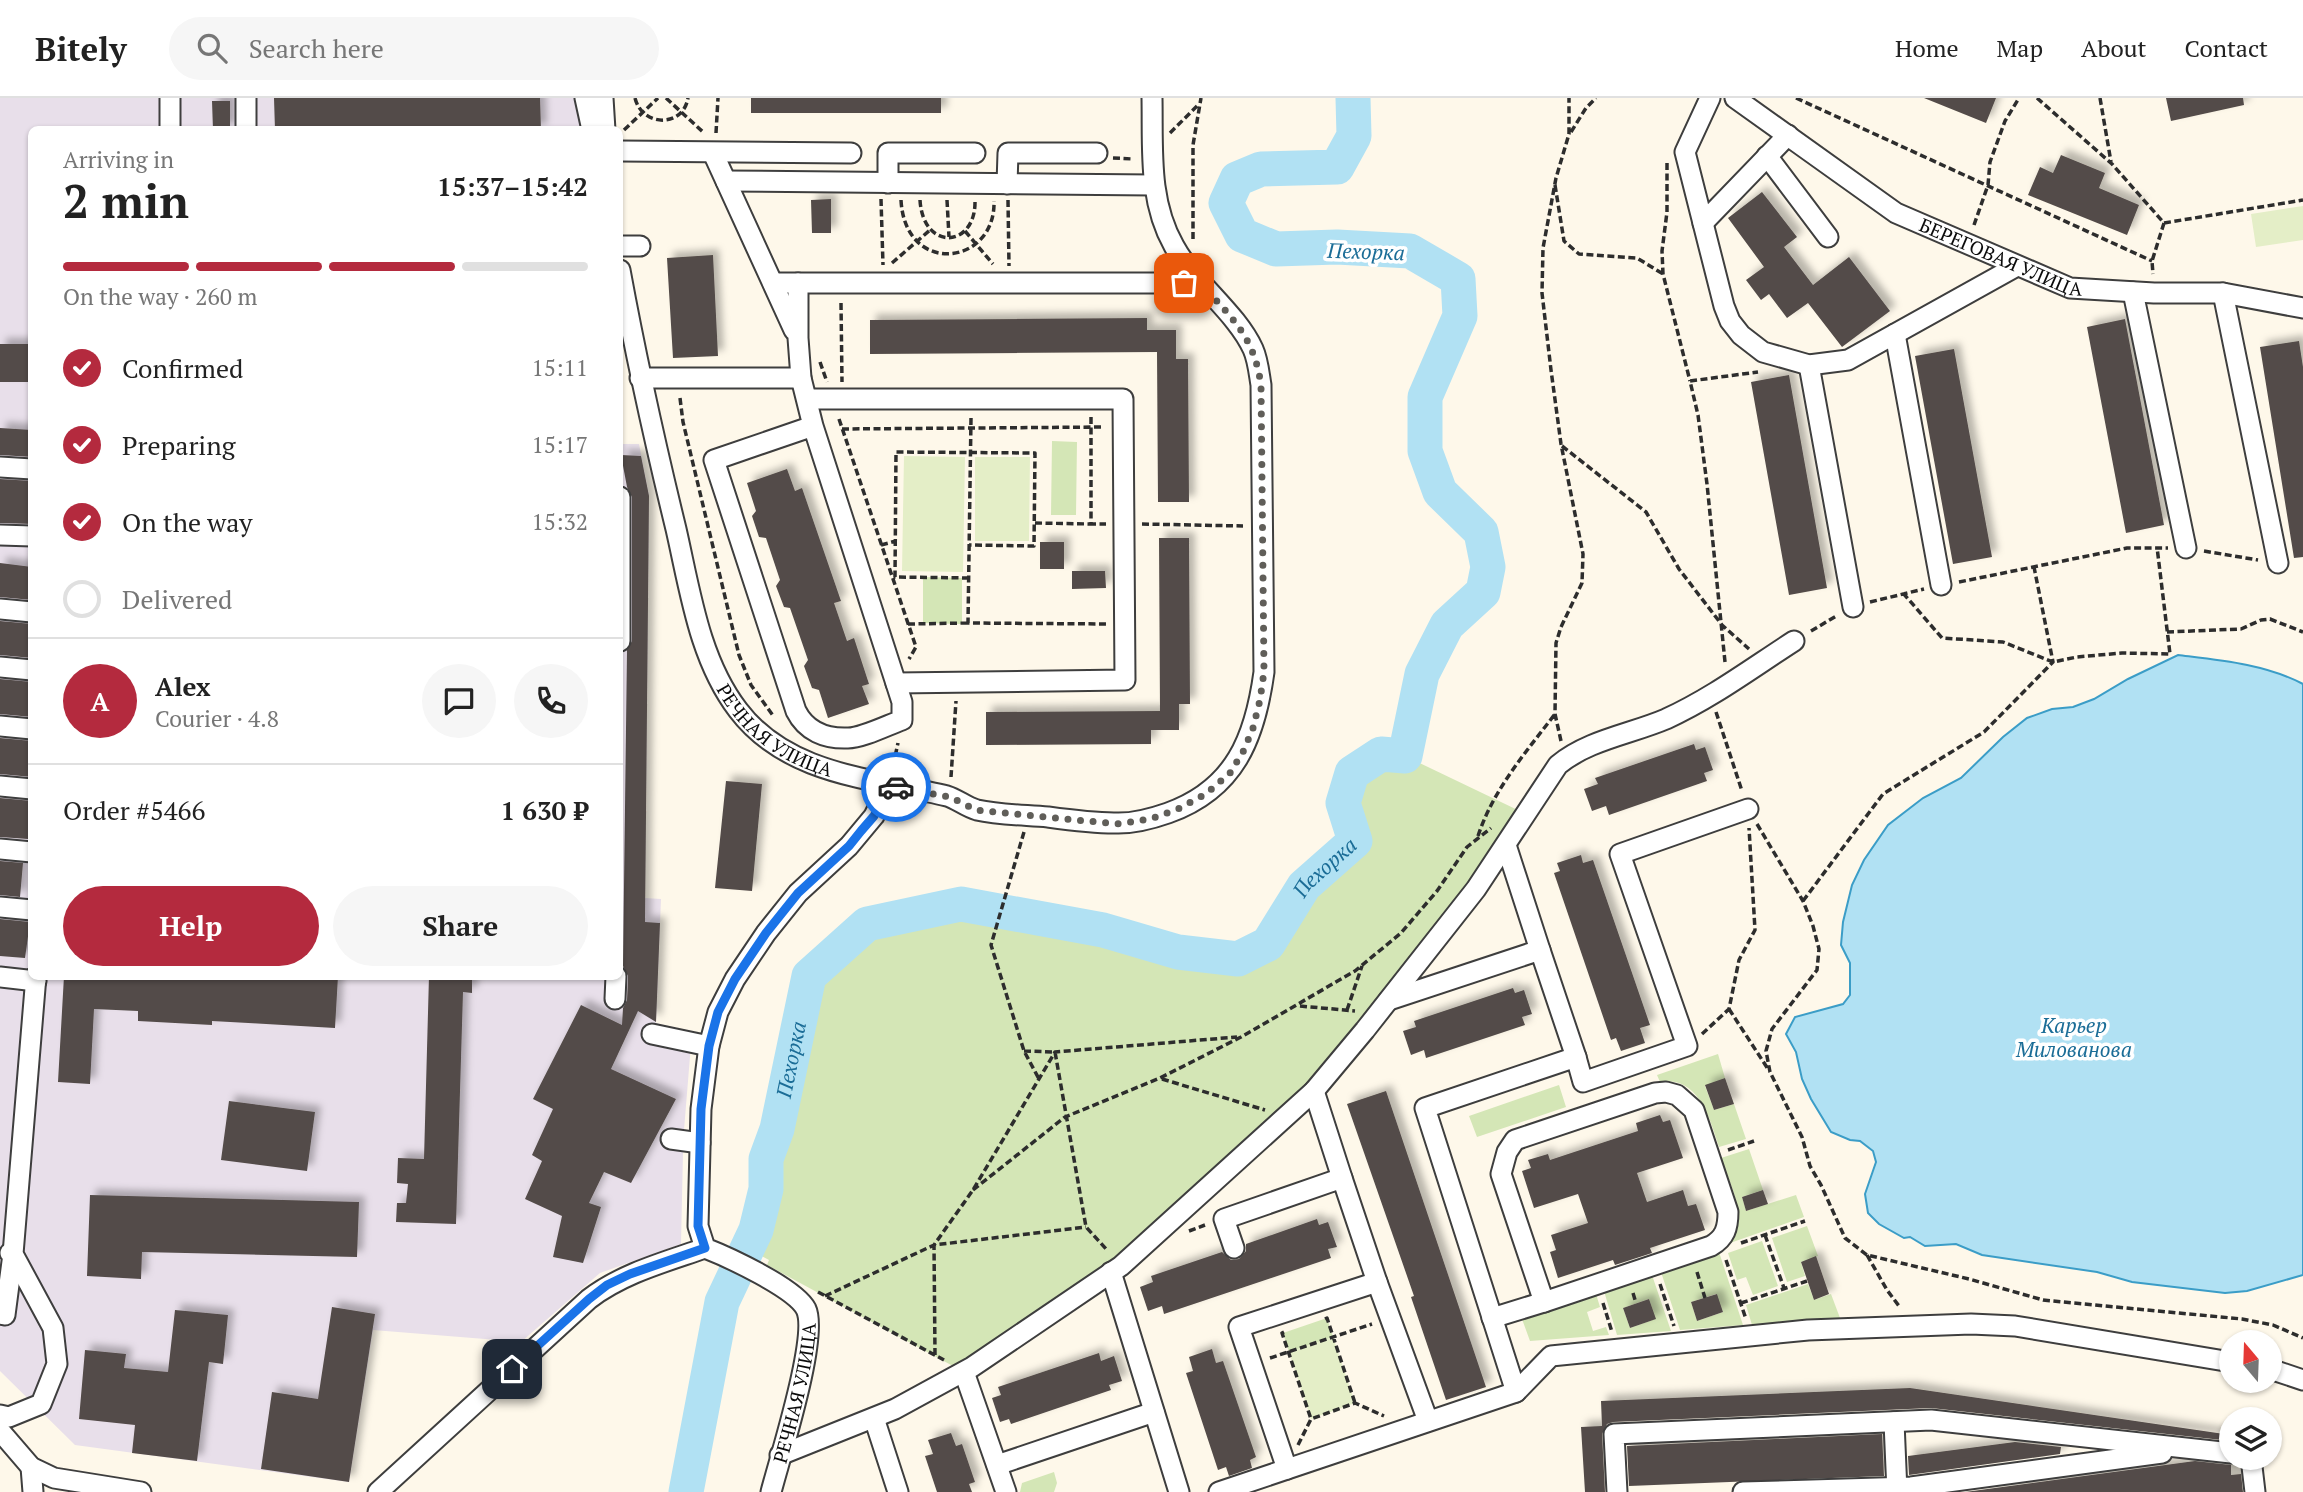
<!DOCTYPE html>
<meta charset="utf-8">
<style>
body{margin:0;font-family:"PT Serif",serif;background:#f6f6f6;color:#222;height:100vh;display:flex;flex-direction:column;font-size:26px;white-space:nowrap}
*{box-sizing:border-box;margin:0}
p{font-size:23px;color:#767676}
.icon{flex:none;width:38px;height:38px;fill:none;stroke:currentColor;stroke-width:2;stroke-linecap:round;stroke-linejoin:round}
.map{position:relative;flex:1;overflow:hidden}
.side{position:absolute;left:28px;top:28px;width:595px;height:854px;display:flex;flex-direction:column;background:#fff;border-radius:10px;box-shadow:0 2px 5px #0004}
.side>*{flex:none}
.needle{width:46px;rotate:341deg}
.controls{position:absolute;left:2219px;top:1232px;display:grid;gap:14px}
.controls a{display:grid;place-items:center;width:63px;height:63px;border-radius:50%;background:#fff;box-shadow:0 2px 5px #0004;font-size:35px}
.pin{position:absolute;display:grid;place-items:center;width:60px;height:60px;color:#fff;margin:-30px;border-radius:14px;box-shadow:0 4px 10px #0006}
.courier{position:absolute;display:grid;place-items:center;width:70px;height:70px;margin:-35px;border:5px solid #1a73e8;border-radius:50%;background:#fff;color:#222;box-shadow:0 2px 9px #0007}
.head em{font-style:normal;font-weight:600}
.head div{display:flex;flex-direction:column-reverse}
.head{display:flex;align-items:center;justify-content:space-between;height:119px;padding:0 35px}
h1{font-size:46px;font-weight:600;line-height:52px}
.bar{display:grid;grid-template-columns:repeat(4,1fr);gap:10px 7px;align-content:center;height:84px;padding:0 35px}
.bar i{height:9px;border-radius:5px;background:#e0e0e0}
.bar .on{background:#b42a3e}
.bar p{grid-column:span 4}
.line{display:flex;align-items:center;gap:18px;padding:0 35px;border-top:2px solid #e0e0e0}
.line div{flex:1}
.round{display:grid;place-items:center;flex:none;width:74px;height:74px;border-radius:37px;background:#f6f6f6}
ol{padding:0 35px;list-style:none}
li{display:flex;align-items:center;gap:21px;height:77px}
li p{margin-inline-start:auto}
li .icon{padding:7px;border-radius:50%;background:#b42a3e;color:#fff;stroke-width:4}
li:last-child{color:#767676}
li i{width:38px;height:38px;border:4px solid #e0e0e0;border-radius:50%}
.primary-button{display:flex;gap:14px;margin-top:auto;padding:14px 35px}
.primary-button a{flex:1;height:80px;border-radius:42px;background:#b42a3e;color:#fff;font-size:28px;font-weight:600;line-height:80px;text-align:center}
.primary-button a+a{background:#f6f6f6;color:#222}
header{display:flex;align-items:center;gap:42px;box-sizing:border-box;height:98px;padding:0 35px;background:#fff;border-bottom:2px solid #e0e0e0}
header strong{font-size:33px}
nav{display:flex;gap:38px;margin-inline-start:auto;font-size:24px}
.search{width:490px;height:63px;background:#f6f6f6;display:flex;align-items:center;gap:18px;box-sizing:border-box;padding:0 24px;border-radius:38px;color:#767676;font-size:26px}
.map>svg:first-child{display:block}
</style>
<header>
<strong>Bitely</strong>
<div class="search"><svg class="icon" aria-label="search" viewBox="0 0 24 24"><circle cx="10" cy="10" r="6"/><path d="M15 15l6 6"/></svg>Search here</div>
<nav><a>Home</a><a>Map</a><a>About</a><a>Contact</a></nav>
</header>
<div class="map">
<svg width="2303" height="1394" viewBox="0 0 2303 1394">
<defs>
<filter id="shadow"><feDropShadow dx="6" dy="-6" stdDeviation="3.5" flood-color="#0004"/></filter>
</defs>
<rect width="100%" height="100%" fill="#fef8ea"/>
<path fill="#e8dfea" d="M0 0H576L588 32H32V878H620V346H639L649 398 645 800 661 801 656 925 692 934 684 1032 672 1031 671 1051 683 1054 681 1146 600 1175 521 1244 373 1232 349 1384 75 1347 0 1273Z"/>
<path fill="#d4e6b6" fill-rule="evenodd" d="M1052 343 1077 344 1076 417H1051Z
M923 479 962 480V526L923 525Z
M1381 656 1405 658 1526 716 1314 993 1121 1168 964 1274 767 1167 769 1162 747 1150 756 1132 766 1091V1061L777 1031 809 878 867 826 961 806 1103 832 1178 854 1238 861 1268 846 1304 788 1355 743 1343 705 1352 675Z
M1718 956 1725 980 1705 988 1714 1012 1734 1006 1746 1041 1719 1049C1710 1022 1699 977 1660 984L1657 977Z
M1559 987 1566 1009 1477 1039 1469 1018Z
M1749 1051 1763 1092 1742 1099 1746 1113 1796 1097 1804 1119 1730 1145C1748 1116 1731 1090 1721 1060Z
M1807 1128 1818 1158 1801 1164 1805 1178 1787 1184 1772 1140Z
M1762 1143 1778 1188 1753 1197 1746 1179 1737 1182 1728 1155Z
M1719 1154 1743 1227 1680 1232 1661 1174ZM1716 1196 1723 1214 1697 1223 1691 1204Z
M1652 1177 1671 1233 1617 1237 1604 1193ZM1649 1201 1655 1221 1630 1230 1623 1210Z
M1808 1186 1814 1202 1831 1196 1840 1220 1752 1227 1746 1207Z
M1596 1196 1600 1209 1587 1214 1593 1233 1606 1229 1609 1237 1530 1243 1522 1221Z
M1327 1220 1333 1239 1289 1254 1283 1235Z
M1054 1374 1057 1385 1054 1394H1020L1022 1385Z"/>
<path fill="#e4eec7" d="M2303 108V142L2256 149 2251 116Z
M904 358 965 359 963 474 902 473Z
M975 359H1030L1029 443H975Z
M1333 1239 1355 1305 1311 1321 1289 1254Z"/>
<path fill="#b1e1f3" stroke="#3b9dc7" stroke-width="2" d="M2178 557C2219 562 2265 566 2303 586V1177L2247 1193 2225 1195 2132 1184 2097 1174 1982 1157 1956 1146 1925 1148 1910 1139 1904 1140 1879 1126 1868 1115 1865 1096 1876 1064 1873 1053 1860 1043 1850 1042 1831 1034 1811 1001 1802 981 1796 954 1786 936 1795 919 1843 906 1850 897V865L1841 847 1843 824 1852 787 1864 762 1888 727 1923 700 1961 680 2003 639 2027 620 2052 611 2073 609 2094 601 2128 581Z"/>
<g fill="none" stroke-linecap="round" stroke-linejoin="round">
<path stroke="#b1e1f3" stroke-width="35" id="s1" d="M686 1394 722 1204 756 1132 766 1091V1061L777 1031 809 878 867 826 961 806 1103 832 1178 854 1238 861 1268 846 1304 788 1355 743 1343 705 1352 675 1381 656 1405 658 1422 576 1447 527 1483 494 1488 469 1481 434 1440 394 1425 353V299L1460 218 1458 181 1410 153 1337 149 1276 151 1242 137 1226 105 1237 81 1261 71 1337 69 1354 38 1353 0"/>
</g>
<path fill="#534b48" filter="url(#shadow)" d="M274 0H540L541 32H275Z
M751 0H941V15H751Z
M1924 0H1996L1986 25Z
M2166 0H2243L2244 7 2171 23Z
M212 3H230V32H213Z
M2061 57 2105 75 2099 90 2139 107 2127 137 2028 97 2040 69 2053 75Z
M1762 94 1797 139 1784 149 1813 187 1849 159 1890 213 1842 249 1808 205 1787 220 1769 196 1761 202 1746 182 1764 169 1728 120Z
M831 101V135H812L811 102Z
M713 157 718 258 673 260 667 160Z
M1147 220V232H1176V261H1188L1189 404H1158L1157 254 870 256V222Z
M2125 221 2164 427 2126 435 2087 229Z
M2299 243 2303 269V459L2294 460 2260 249Z
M0 246H32V284H0Z
M1954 251 1992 459 1953 466 1915 258Z
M1789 277 1827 490 1789 497 1751 284Z
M0 330 32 332V359L0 357Z
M621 357 641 358 649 398 645 824 660 825 656 924 638 913 611 971 676 1001 631 1085 604 1074 589 1105 601 1109 583 1165 553 1159 562 1118 525 1101 542 1063 532 1057 553 1011 533 1001 581 907 622 927 623 910 627 902 628 878 623 868 627 552 632 543V399L627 389Z
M787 371 795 393 802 390 841 503 834 505 847 543 854 540 869 586 862 588 869 606 828 620 819 592 812 590 804 568 808 562 790 510 784 509 776 488 780 482 766 440 759 439 752 418 756 413 747 385Z
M0 381 32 383V426L0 425Z
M1159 440H1189L1190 606H1179V632H1151V646L986 647V614L1160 613Z
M1040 444H1064V471H1040Z
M0 465 32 469V502L0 499Z
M1072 473H1105L1106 490 1072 491Z
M0 523 32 526V560L0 557Z
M0 581 32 584V619L0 616Z
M0 640 32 643V679L0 676Z
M1694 646 1696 652 1705 649 1713 672 1704 675 1707 683 1609 717 1606 708 1592 713 1584 691 1598 686 1595 680Z
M726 683 762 686 752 793 715 790Z
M0 700 32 703 28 741 0 739Z
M1581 757 1583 765 1593 762 1650 927 1640 930 1645 945 1621 953 1616 940 1611 942 1554 775 1560 773 1557 765Z
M0 763 23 765 20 799 0 797Z
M0 821 30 824 25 860 0 858Z
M64 878H338L335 930 212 923V927L138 923V913L94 911 90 986 58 984Z
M429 878H472V895L463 894 456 1126 396 1124 397 1105H406L408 1086 397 1085 398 1060 424 1061Z
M1513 890 1515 895 1524 892 1532 916 1522 919 1525 927 1426 960 1424 952 1411 957 1403 933 1416 929 1414 923Z
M1725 980 1734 1006 1714 1012 1705 987Z
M1386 993 1486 1289 1446 1302 1411 1199 1414 1198 1347 1006Z
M229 1003 315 1014 307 1073 221 1062Z
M1660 1017 1663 1024 1670 1022 1683 1060 1637 1075 1647 1104 1683 1092 1688 1108 1696 1106 1705 1132 1650 1150 1652 1155 1615 1167 1613 1162 1558 1180 1550 1154 1556 1152 1551 1137 1588 1125 1578 1096 1534 1110 1522 1073 1531 1070 1528 1062 1548 1056 1550 1062 1638 1033 1636 1025Z
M1763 1092 1768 1106 1746 1113 1742 1099Z
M90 1097 359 1104 357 1159 142 1154 141 1181 87 1178Z
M1317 1121 1319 1127 1328 1124 1337 1149 1328 1151 1331 1160 1164 1216 1162 1208 1148 1213 1140 1189 1153 1184 1151 1178 1222 1154 1231 1162 1239 1161 1246 1153V1146Z
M1816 1158 1829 1196 1814 1202 1801 1164Z
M1717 1196 1723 1214 1697 1223 1691 1204Z
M1649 1201 1656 1221 1630 1230 1623 1210Z
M332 1209 375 1216 349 1384 261 1371 272 1294 318 1301Z
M175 1212 228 1217 223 1266 209 1264 197 1363 132 1355 135 1327 79 1321 85 1252 126 1256 124 1270 168 1274Z
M1212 1251 1216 1265 1223 1263 1256 1359 1250 1362 1252 1370 1229 1378 1226 1369 1218 1372 1186 1275 1193 1273 1189 1259Z
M1099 1255 1101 1263 1114 1258 1122 1283 1109 1287 1111 1292 1011 1326 1009 1321 1000 1324 992 1300 1001 1297 998 1289Z
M1910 1290 2231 1337V1343L1931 1310 1613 1324 1607 1326 1602 1336 1605 1394H1585L1581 1329 1602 1328 1601 1303Z
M951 1335 956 1348 962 1346 975 1384 969 1386 972 1394H937L925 1358 933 1356 928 1342Z
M1882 1336 1884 1378 1629 1388 1627 1348Z
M2015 1344 2061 1349 2060 1356 1909 1377 1908 1358Z
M2195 1363 2231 1367V1377L2241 1376 2243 1394H1965Z"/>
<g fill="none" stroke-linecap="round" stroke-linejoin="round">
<g stroke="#3e3e3e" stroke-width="23">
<g id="minor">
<path d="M170 0V32"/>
<path d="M246 0V32"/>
<path d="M585 0 592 32"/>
<path d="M603 0 605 32"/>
<path d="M1710 0 1685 54 1724 208 1730 223 1741 237 1763 254 1809 267 1848 262 2017 168"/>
<path id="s2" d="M1735 0 1896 115 2070 190 2154 195H2223L2303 210"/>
<path d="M620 53 851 55"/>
<path d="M713 55 794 232"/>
<path d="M1767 58 1828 139"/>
<path d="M726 83 1153 87"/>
<path d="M888 85V55H975"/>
<path d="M1007 86 1008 55H1097"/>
<path d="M1703 125 1788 37"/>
<path d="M620 148H640"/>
<path id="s3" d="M620 172C636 259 655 345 676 431 690 492 699 561 738 612 788 678 873 680 947 698 957 701 966 709 977 712 999 717 1025 717 1048 719 1070 722 1092 725 1114 725 1132 726 1151 721 1168 715 1235 691 1255 640 1264 574L1261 287C1259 275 1258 262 1253 251 1236 214 1194 185 1174 148 1148 102 1153 51 1152 0"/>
<path d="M773 185H1200"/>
<path d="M798 185V240L801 280 813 328 902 604V622C888 627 862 640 848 640 825 641 806 633 796 613L714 362 813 328"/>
<path d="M2133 194 2186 450"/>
<path d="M2223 195 2278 465"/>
<path d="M1895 236 1941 487"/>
<path d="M1809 267 1853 509"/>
<path d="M640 280H801"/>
<path d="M807 301H1123L1125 582 896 585"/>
<path d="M0 369 32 371"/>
<path d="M620 399V543"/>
<path d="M0 437 32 438"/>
<path d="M0 511 32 514"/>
<path d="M0 569 32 572"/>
<path d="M0 628 32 631"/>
<path d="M0 688 32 691"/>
<path d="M1506 747 1540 852"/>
<path d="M0 751 32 754"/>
<path d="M0 809 32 812"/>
<path d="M0 879 36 883"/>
<path d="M615 901 616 878"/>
<path d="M1389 902 1540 852 1576 959"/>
<path d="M652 936 709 948"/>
<path d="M1314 993 1342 1080"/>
<path d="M1666 994 1677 997 1694 1012 1728 1114C1728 1130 1725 1140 1711 1148L1544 1204 1501 1076 1507 1054 1515 1042 1655 995Z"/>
<path d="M671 1041 700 1045"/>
<path d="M1234 1150 1224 1121 1342 1080 1377 1184 1428 1323"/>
<path d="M1111 1174 1179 1394"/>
<path d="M0 1216 5 1217 13 1156 10 1155"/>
<path d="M1492 1220 1544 1204"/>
<path d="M2270 1271 2303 1282"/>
<path d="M964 1274 1006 1394"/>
<path d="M1516 1294 1425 1010 1576 959 1583 984 1687 948 1620 756 1748 711"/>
<path d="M0 1317 9 1319 41 1306 57 1266 53 1230 13 1156 36 878"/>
<path d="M874 1320 898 1394"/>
<path d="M1894 1324 1897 1394"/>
<path d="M0 1333 31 1369 54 1380 141 1394"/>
<path d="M780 1357 895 1311 972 1269 1121 1168 1314 993 1365 932 1476 791 1558 667C1588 642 1631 636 1666 621 1712 600 1752 570 1794 543"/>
<path d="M2251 1360 2255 1394"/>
<path d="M997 1367 1154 1314"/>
<path d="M31 1369 33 1394"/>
<path d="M1287 1371 1239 1229 1377 1184"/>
<path d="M378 1394 589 1201C623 1175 665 1164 705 1150"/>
<path id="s4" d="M771 1394C780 1359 819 1238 806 1211 795 1190 728 1159 705 1150L698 1128 701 1011 709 948 718 914 735 881 766 835 798 795 849 748 874 718 889 688"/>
<path d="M1219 1394 1516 1294 1551 1258 1808 1232 1971 1226 2015 1228 2231 1264"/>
<path d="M1617 1394 1614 1336 1931 1322 2231 1355"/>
<path d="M1743 1394 1911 1389 2162 1355"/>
</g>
</g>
<path stroke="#2d2d2d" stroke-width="3.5" stroke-dasharray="7 3.5" stroke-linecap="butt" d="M635 0C642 29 683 30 688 0
M666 0 703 34
M1796 0 2152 163
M2037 0 2112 66 2164 125 2152 163 2153 176
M2100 0 2111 64
M624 32 658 0
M1571 34 1586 10 1596 0
M716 35 718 0
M1170 35 1197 8
M1113 60 1133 61
M1667 65V114L1662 153 1663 176 1690 283
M1555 87 1564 143 1579 156 1637 160 1663 176
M881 101 883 167
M901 102C905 179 996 168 994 103
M920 102C923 154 976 150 975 103
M947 102 949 139
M1008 102 1009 168
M2164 125 2303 102
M1974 127 1988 87 1990 64 2005 23 2019 0
M965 133 993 166
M1193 141V47L1201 0
M892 165 930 132
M841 205 842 284
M820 264 827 284
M680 300 683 324 739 557 751 587 774 619
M1091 319V426H1106
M971 320 968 525 1106 526
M839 321 916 549 909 561
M842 331 1104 329
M1562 348 1646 414 1679 471 1722 527 1749 551
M1035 425 1091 426
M1142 426 1243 428
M881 447 896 443
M2204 453 2258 462
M969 480 895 479 896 354 1035 355 1034 448 969 447
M1959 484 2127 450H2168
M1903 495 1942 540 2003 544 2053 564 2077 559 2122 555 2170 556 2157 449
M1870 504 1924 491
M908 526 968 525
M1811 533 1838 517
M2167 534 2241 531 2261 522 2270 521 2303 534
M1725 564 1707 386 1698 317 1690 283 1758 274
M1716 614 1742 693
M1561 643 1555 616 1556 545 1561 529 1582 485 1583 456 1561 346 1551 272 1542 195 1543 150 1556 80 1569 36V0
M893 668 898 645
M951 679 956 603
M1757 726 1803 803 1813 828 1819 851 1817 872 1772 931 1766 953 1770 974 1802 1039 1810 1068 1821 1087 1845 1140 1867 1157 1969 1181 2043 1202 2242 1221 2273 1227 2303 1240
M1024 734 991 847 1024 953 1039 981
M1478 738C1493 692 1526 654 1555 616
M1803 803 1883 696 1984 634 2053 564 2034 469
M1300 908 1355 913
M1729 911 1768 971
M1347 912 1362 868
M1702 936 1729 911 1739 862 1755 832 1749 730
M1024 953 1055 954 1086 1129 1108 1153
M1162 981 1265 1012
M1728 1052 1754 1043
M973 1092 1065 1019 1160 980 1241 939 1355 873 1401 835 1437 793 1467 749 1491 730
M1189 1133 1205 1127
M1765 1137 1784 1190
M1741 1145 1805 1123
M1867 1157 1887 1192 1899 1208
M1726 1162 1746 1221
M1697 1174 1705 1200
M1660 1186 1674 1228
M818 1194 944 1262
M1633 1195 1636 1205
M825 1198 934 1147 973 1092 1055 954 1237 939
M1603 1205 1612 1234
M1741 1205 1807 1183
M1325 1221 1327 1220 1355 1305
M1284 1234 1282 1235 1311 1321
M935 1257 934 1147 1086 1129
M1270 1260 1372 1226
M1298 1347 1311 1321 1355 1305 1384 1318"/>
<use href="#minor" stroke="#fff" stroke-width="19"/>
</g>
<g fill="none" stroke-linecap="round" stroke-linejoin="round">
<path stroke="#605e59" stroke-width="7" stroke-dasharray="0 12.6" d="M896 689 950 699 976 712 1117 726 1150 721 1178 711 1206 696 1230 675 1244 652 1253 630 1260 602 1264 574 1261 287C1254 238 1232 220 1200 185H1184"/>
<path stroke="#1a73e8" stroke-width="9" d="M512 1271 589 1201 607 1187 630 1176 705 1150 698 1128 701 1011 709 948 718 914 735 881 766 835 798 795 849 748 861 733 874 718 890 688 896 689"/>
</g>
<g text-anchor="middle" stroke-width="7" stroke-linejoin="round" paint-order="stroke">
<g font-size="19" fill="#0b0b0b" stroke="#fff">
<text dy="7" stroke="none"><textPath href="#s2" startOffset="312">БЕРЕГОВАЯ УЛИЦА</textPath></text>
<text dy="7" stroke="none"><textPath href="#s3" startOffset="500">РЕЧНАЯ УЛИЦА</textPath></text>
<text dy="7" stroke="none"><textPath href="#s4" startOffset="102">РЕЧНАЯ УЛИЦА</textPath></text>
</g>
<g font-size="21" font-style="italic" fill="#1b6d97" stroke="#fff">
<text transform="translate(1366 154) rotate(2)" y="7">Пехорка</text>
<text dy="7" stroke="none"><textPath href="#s1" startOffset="1120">Пехорка</textPath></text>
<text x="2074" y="935">Карьер<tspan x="2074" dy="24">Милованова</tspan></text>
<text dy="7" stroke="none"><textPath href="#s1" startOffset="448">Пехорка</textPath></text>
</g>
</g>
</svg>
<div class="controls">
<a><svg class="needle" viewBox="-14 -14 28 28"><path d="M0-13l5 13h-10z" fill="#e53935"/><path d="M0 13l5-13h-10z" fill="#767676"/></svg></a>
<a><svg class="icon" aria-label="layers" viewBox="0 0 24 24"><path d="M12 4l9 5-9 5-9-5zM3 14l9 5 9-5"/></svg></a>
</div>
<div class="pin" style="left:1184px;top:185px;background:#ea580c"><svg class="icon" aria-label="bag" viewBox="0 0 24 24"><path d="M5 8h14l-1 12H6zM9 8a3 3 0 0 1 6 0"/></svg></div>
<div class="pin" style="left:512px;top:1271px;background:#1f2937"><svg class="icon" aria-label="home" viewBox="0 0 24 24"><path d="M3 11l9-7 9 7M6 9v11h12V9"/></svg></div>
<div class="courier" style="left:896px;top:689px"><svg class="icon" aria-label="car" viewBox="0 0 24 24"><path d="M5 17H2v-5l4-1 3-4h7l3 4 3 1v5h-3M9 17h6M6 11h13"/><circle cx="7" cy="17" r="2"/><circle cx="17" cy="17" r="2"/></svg></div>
<section class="side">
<div class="head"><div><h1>2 min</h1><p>Arriving in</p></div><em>15:37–15:42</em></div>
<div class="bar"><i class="on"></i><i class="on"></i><i class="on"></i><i></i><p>On the way · 260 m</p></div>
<ol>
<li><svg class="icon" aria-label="check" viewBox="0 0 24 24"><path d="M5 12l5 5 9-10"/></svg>Confirmed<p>15:11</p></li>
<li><svg class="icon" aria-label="check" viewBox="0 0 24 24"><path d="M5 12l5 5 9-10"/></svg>Preparing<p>15:17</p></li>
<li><svg class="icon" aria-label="check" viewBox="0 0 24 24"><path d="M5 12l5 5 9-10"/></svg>On the way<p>15:32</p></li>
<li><i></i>Delivered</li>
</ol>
<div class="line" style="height:126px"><b class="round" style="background:#b42a3e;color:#fff">A</b><div><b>Alex</b><p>Courier · 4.8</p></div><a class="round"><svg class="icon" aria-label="chat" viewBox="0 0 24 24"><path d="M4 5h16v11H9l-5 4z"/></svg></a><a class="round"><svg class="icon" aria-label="phone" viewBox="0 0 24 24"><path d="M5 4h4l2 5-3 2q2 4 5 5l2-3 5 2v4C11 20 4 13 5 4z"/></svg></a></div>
<div class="line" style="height:91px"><div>Order #5466</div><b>1 630 ₽</b></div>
<div class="primary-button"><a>Help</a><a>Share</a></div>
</section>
</div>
